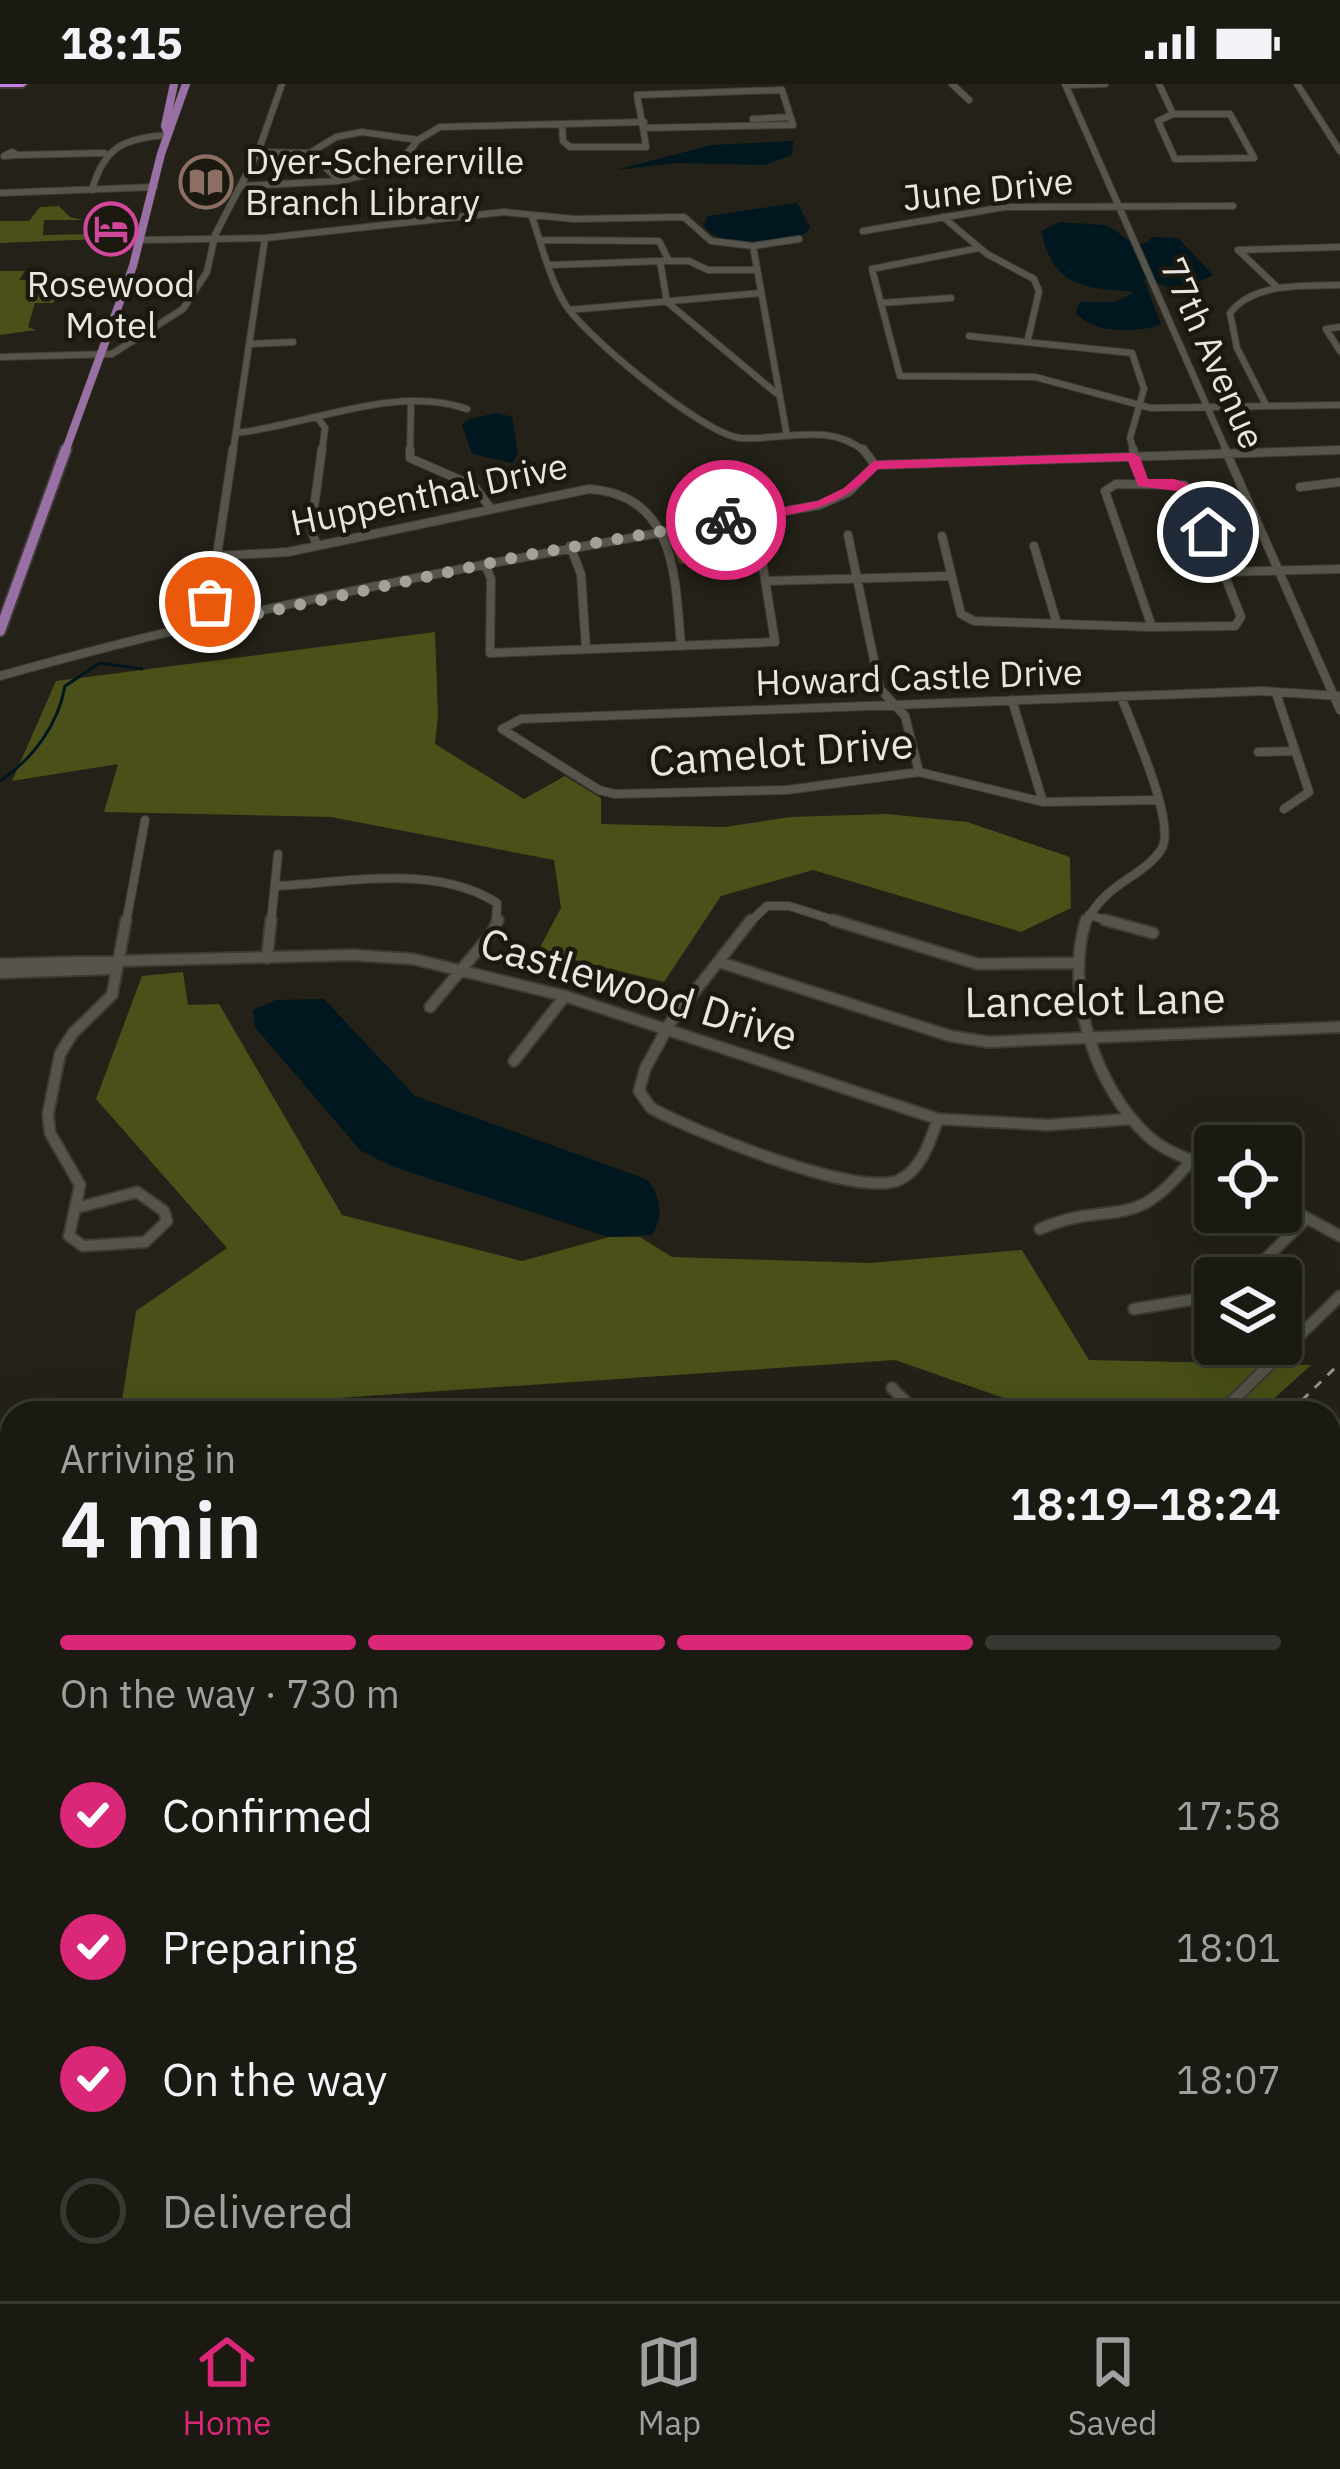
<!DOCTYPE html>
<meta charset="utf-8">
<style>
body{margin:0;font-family:"IBM Plex Sans",sans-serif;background:#23221b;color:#f1f3f6;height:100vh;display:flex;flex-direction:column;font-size:45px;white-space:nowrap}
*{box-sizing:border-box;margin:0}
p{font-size:39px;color:#9fa09f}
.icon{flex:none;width:66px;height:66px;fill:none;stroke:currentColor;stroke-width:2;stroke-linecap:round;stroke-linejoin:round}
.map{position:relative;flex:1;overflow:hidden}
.panel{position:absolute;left:0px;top:1317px;width:1341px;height:900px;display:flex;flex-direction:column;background:#1a1912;border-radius:36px 36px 0 0;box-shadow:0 12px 48px #0002,0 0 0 3px #383832}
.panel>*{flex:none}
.fabs{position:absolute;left:1194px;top:1041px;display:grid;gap:24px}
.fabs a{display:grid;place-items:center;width:108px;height:108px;border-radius:12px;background:#1a1912;box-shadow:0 12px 48px #0002,0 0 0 3px #383832;font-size:60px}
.pin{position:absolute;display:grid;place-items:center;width:102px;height:102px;color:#fff;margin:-51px;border:6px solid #fff;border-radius:50%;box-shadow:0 3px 12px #0007}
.courier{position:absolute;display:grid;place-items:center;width:120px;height:120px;margin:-60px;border:9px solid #db2777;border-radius:50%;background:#fff;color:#222;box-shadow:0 3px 15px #0007}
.summary em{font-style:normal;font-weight:600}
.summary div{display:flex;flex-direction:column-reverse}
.summary{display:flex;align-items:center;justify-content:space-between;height:204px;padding:0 60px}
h1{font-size:78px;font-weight:600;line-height:90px}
.bar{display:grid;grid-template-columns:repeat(4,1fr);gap:18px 12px;align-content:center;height:144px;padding:0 60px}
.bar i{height:15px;border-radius:9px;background:#383832}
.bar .selected{background:#db2777}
.bar p{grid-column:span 4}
ol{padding:0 60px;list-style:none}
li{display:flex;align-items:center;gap:36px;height:132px}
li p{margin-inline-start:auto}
li .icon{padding:12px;border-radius:50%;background:#db2777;color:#fff;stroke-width:4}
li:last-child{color:#9fa09f}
li i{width:66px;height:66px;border:6px solid #383832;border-radius:50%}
.status{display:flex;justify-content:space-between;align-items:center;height:84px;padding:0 60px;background:#1a1912;direction:ltr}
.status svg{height:33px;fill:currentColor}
.menu{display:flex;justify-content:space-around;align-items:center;height:168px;border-top:3px solid #383832;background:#1a1912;font-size:33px;color:#9fa09f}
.menu a{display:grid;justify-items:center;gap:6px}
.menu .selected{color:#db2777}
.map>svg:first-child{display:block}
</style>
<div class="status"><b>18:15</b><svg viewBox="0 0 49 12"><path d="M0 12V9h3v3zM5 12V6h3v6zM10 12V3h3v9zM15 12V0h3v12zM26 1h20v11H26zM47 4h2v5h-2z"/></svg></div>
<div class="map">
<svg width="1340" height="2217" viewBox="0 0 1340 2217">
<rect width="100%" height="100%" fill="#232118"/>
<path fill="#414617" d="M738 439 753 472 679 480 668 451Z"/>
<path fill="#4a5017" d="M59 122 70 133 83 136H44L43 151 95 150 101 155 0 159V137H29L40 123Z
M0 187H25L19 196 47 197 38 201 36 208H62L53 219H35L28 243 36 246 0 251Z
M435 548 438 632 435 660 524 715 565 692 601 714V740L725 743 790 733 887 730 967 738 1070 773 1071 824 1021 848 813 786 721 812 664 898 538 867 561 824 554 776 331 733 104 728 118 680 12 697 56 597Z
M183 888 188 921 219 920 342 1131 522 1177 609 1153H640L672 1173 870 1179 1022 1166 1089 1276 1311 1281 1258 1329H1047L895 1276 120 1329 136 1227 227 1164 96 1015 142 892Z"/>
<path fill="#00171f" d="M793 57 792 71 765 81 677 79 616 86 712 61Z
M797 119 810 143 805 150C773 154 727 170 703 142L708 132Z
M1060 138C1074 140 1087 139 1101 141 1124 143 1131 174 1153 153L1178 154 1213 191C1201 198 1176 206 1162 201 1156 199 1151 195 1144 196L1161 240 1154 243C1130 248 1090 249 1076 228L1080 218H1115L1135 208C1084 203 1054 205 1041 147Z
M497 329 512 333 518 369 513 379 472 370 462 341 469 335Z
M324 915 415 1012 646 1095C661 1111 664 1132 652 1151L609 1153 391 1082 361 1067 255 943 253 926 276 916Z"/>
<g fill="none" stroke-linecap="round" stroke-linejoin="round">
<path stroke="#00171f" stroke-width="3" d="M0 697C33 675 58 641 65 602L100 579 142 585"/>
<g stroke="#3d3b34" stroke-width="8">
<path id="minor-far3" d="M952 0 969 16
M1065 0 1227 368
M1159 0 1173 30
M1297 0 1340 67
M1066 1 1105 0
M782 6 793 41 643 44 637 11Z
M1173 30H1230L1254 74 1175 75 1158 37Z
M753 35 790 33
M562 40 563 57 570 63H646L643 44
M362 48 418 56C399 84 372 90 340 97L310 69 336 53Z
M418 56 440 43 644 38
M12 68 17 71 4 72Z
M258 68 310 69
M17 71 104 69
M242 102 338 97
M92 106C104 63 124 54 167 51
M0 109 154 103
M532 133C542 162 549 193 565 220 585 252 703 350 740 354 782 357 829 337 865 368
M943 133 987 170 1034 195 1039 207 1028 255
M863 147 1005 123 1233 122
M141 156 265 154 504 128 574 135 684 133 711 157 753 162 787 352
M541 156 659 157 669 177H660L667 218 776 309
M753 162 799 155
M979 164 872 185 900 292 1035 293 1151 324 1340 321
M1238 166 1340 163
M1238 166 1278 204
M669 177H689L708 186H757
M551 181 660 177
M881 219 951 214
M569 226 761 209
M1340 243 1326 245 1340 267
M969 252 1132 269 1144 305 1130 354 1134 368
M251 260 293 258
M0 273 112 270 183 225 207 188 215 151 258 68 282 0
M1266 321 1237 264 1230 229C1254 198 1304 202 1340 201
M318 334 325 344 322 368
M236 349C309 341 395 300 467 325
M233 368 265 154
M410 368 411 320
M1279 368 1340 366"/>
</g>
<g stroke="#3d3b34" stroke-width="10">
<path id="minor-far2" d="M410 365V374L474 402 491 425
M863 365 875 381
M1133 365 1143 399
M1225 365 1340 626
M875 381 1340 366
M1116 400 1184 401 1192 409 1241 533 1235 542 1152 543 1105 407Z
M1300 403 1340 398
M848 451 880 605 905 632 919 688
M942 452 961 530 974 537 1152 543
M317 462 311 445 322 365
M570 462 581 490 586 565
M1034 462 1057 540
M217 472 288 468 589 405C676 411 675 492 681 562
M485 480 491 495 490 569 775 558 760 464 742 433
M1223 488 1340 485
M766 497 951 492
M216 539 210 518 233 365
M0 592C268 516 545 468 820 421L849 408 875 381
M1276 609 1309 708 1284 725
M1012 616 1043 718
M1258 668 1295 667
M1158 716 1043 718 919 688 787 706 615 710 599 706 502 645 521 635 1262 607 1340 612
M276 802C346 799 435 779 497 819L496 839
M1089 831 1116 839
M126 839 145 736
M271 839 278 770
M749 839 767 822H789L843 839
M1086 839C1104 799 1142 794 1161 766 1178 741 1132 643 1121 612"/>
</g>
<g stroke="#3d3b34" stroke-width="14">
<path id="minor-far1" d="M751 836 670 939 645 985 639 1007 651 1024C693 1047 858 1115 899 1096 922 1085 930 1057 938 1035
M833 836 978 880 1076 879
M1086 836C1064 905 1094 1003 1148 1052 1166 1069 1193 1076 1215 1086
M1105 836 1153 849
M267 874 271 836
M719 878 950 952 989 958 1340 943
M0 880 352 871 413 875 565 912 938 1035 1048 1041 1131 1035
M0 889 108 885 120 879
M430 923 492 849 498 836
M514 977 565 912
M1281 1120 1340 1152
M76 1124 137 1108 164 1127 167 1137 145 1158 83 1162 69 1152 80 1101 50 1049 48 1030 60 970 73 949 112 911 126 836
M1040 1145C1115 1113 1131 1153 1192 1075
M1246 1194 1307 1134
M1134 1225 1215 1212
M892 1304 917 1329
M469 1322V1329
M1220 1329 1340 1212
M0 1354 12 1353"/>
</g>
<g stroke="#3d3b34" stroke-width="16">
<path id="minor" d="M1329 1512H1340
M0 1562H12
M0 1634 12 1633
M1329 1686H1340
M0 1773 12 1772
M0 1924H12
M1329 2011 1340 2049
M1329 2072H1340
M464 2205 473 2217
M1152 2205V2217
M72 2217 88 2205
M382 2217 397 2205"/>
</g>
<g stroke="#3d3b34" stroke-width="9">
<path id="major-far1" d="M168 49 165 42 174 0
M65 368 133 182 161 70 186 0"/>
</g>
<g stroke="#3d3b34" stroke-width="14">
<path id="major" d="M0 547 66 365"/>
</g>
<g stroke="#3d3b34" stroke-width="4">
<path id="highway" d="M0 0H27L23 3H0Z"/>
</g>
<use href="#minor-far3" stroke="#57554b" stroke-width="6"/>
<use href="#minor-far2" stroke="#57554b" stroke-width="8"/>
<use href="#minor-far1" stroke="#57554b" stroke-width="10"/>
<use href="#minor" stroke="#57554b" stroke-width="14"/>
<use href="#major-far1" stroke="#9970a6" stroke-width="8"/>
<use href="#major" stroke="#9970a6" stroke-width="10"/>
<use href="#highway" fill="#c582e3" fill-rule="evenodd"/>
<path stroke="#95938c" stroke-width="3" stroke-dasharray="9 9" stroke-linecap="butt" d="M1289 1329 1340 1279"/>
<path stroke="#95938c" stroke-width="4.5" stroke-dasharray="20 20" stroke-linecap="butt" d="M164 2217 180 2205"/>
</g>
<path fill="#db2777" d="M1133 369 1140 373 1148 395H1174L1194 402 1213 451 1201 448 1184 408 1138 402 1128 377 878 385C833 432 787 430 726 440L719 436 817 417 844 404 874 377Z"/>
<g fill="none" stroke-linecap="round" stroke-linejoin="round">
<path stroke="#a2a19a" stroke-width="12" stroke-dasharray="0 21.6" d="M210 518 216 539 526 471 726 436"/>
</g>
<defs>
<g id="library-ring" transform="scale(2.7)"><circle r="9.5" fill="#1a180f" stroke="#8d6e63" stroke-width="1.5"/><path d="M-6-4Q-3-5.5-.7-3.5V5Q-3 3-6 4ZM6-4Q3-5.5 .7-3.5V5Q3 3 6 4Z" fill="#8d6e63"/></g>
<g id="hotel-ring" transform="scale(2.7)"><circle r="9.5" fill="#1a180f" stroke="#d1479c" stroke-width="1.5"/><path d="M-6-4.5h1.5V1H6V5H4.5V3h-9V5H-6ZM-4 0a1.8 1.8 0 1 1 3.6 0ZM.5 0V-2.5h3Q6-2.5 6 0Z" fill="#d1479c"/></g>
</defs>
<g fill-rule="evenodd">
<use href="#library-ring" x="206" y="98"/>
<use href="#hotel-ring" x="111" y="145"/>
</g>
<g text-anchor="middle" stroke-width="9" stroke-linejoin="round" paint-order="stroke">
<g font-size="36" fill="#e7e6e0" stroke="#1a180f" text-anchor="start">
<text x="245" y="90">Dyer-Schererville<tspan x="245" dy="41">Branch Library</tspan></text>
<text x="111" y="213" text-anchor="middle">Rosewood<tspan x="111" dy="41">Motel</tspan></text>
</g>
<g font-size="36" fill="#e7e6e0" stroke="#1a180f">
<text transform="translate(988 105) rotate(-6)" y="13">June Drive</text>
<text transform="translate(1213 269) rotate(66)" y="13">77th Avenue</text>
<text transform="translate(429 410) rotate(-12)" y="13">Huppenthal Drive</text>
<text transform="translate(919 593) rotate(-2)" y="13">Howard Castle Drive</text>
</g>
<g font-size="42" fill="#e7e6e0" stroke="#1a180f">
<text transform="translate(781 668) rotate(-4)" y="15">Camelot Drive</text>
<text transform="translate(639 905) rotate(17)" y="15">Castlewood Drive</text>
<text transform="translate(1095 916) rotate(-1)" y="15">Lancelot Lane</text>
</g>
</g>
</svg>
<div class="fabs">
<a><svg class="icon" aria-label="locate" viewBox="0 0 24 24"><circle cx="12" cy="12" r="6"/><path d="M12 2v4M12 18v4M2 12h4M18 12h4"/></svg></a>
<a><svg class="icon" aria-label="layers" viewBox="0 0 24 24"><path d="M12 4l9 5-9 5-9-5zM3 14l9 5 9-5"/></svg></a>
</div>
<div class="pin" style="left:210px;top:518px;background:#ea580c"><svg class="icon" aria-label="bag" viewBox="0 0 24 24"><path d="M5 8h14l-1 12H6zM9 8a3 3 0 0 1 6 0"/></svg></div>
<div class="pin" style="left:1208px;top:448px;background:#1f2937"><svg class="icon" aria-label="home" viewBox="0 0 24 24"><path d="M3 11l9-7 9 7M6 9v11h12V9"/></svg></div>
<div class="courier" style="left:726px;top:436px"><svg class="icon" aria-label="bike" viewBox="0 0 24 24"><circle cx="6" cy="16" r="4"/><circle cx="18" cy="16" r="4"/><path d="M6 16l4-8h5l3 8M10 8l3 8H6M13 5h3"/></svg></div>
<section class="panel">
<div class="summary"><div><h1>4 min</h1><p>Arriving in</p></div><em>18:19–18:24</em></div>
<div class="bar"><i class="selected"></i><i class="selected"></i><i class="selected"></i><i></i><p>On the way · 730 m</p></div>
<ol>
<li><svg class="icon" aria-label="check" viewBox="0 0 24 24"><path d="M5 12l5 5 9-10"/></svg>Confirmed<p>17:58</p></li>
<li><svg class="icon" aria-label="check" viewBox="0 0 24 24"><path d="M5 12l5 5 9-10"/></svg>Preparing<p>18:01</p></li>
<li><svg class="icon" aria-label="check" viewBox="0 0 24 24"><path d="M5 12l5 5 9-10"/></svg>On the way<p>18:07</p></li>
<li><i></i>Delivered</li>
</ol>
</section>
</div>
<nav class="menu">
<a class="selected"><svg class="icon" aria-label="home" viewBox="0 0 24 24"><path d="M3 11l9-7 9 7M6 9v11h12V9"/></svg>Home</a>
<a><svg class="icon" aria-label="map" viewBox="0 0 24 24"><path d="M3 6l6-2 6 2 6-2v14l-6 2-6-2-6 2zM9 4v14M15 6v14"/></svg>Map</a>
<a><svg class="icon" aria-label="saved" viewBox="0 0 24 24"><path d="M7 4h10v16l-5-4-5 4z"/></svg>Saved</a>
</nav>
